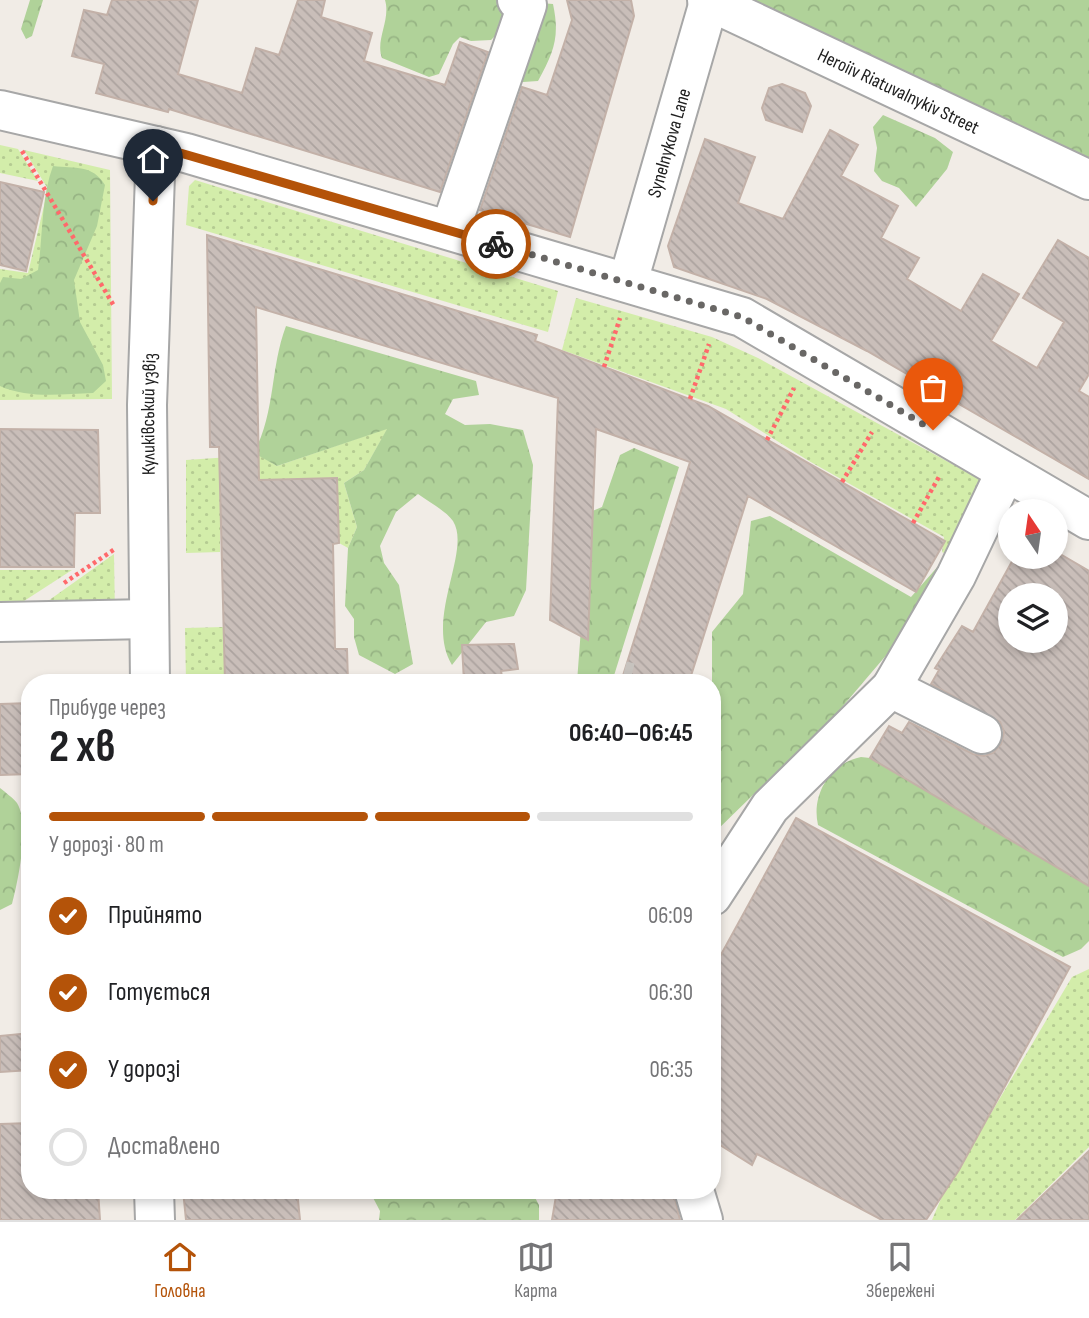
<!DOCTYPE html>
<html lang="uk">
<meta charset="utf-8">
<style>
body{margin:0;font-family:"Sofia Sans Condensed",sans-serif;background:#f6f6f6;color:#202124;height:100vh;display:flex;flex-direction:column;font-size:26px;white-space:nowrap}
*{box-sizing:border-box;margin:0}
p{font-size:23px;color:#757577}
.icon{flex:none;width:38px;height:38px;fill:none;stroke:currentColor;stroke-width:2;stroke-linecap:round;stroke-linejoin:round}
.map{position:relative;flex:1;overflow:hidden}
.details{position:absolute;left:21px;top:674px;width:700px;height:525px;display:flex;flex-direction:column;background:#fff;border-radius:28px;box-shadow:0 4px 10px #0003}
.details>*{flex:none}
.needle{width:46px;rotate:347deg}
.fabs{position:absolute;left:998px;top:499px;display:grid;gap:14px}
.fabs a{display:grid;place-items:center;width:70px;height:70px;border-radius:50%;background:#fff;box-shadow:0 4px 10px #0003;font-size:35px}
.pin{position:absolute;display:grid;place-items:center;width:60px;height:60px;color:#fff;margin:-72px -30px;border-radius:50% 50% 50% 0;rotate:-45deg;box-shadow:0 0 7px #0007}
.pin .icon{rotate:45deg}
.courier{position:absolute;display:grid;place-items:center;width:70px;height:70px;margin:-35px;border:5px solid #b45309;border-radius:50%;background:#fff;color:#222;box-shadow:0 2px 9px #0007}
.overview em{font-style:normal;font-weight:700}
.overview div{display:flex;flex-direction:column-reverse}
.overview{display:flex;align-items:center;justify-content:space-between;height:119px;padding:0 28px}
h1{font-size:46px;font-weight:700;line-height:52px}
.bar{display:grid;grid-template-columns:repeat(4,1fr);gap:10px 7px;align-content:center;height:84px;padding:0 28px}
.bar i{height:9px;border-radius:5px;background:#e0e0e0}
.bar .selected{background:#b45309}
.bar p{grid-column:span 4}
ol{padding:0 28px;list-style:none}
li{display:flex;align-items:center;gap:21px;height:77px}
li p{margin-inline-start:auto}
li .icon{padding:7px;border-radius:50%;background:#b45309;color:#fff;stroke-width:4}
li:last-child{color:#757577}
li i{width:38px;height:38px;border:4px solid #e0e0e0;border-radius:50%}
.tabs{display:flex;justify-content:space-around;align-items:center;height:98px;border-top:2px solid #e0e0e0;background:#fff;font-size:19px;color:#757577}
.tabs a{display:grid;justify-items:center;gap:4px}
.tabs .selected{color:#b45309}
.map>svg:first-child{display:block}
</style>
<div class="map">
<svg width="1089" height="1220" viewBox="0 0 1089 1220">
<defs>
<pattern id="grass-dots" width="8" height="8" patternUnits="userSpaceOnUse" patternTransform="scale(1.75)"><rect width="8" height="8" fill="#d3edaa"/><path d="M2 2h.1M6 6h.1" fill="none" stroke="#b5cb92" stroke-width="1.8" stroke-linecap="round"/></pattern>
<pattern id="forest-crowns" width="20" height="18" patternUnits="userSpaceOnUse" patternTransform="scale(1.75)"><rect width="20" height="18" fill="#b0d299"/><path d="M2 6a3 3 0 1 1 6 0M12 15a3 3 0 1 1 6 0" fill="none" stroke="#97b484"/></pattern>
<pattern id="building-back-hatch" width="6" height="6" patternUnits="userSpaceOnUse" patternTransform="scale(1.75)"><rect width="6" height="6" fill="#c9beb9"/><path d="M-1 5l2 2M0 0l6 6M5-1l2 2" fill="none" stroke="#aca39f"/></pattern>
</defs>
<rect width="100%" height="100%" fill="#f1ece6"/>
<path fill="url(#grass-dots)" d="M0 145 18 149 38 181 0 173Z
M24 150 110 170 112 399 0 400V269L28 273 48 189Z
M195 180 558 291 548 332 186 225 189 186Z
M576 298 712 337 758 358 985 482 960 561 942 552 944 537 809 461 726 409 562 350Z
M388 428 364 470 344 483 357 527 348 548 339 543 337 478 220 481V552L186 553V460L259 455 277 466Z
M114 554 115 617 24 618Z
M0 570H72L4 614H0Z
M224 627 225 682H186L185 628Z
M1089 969V1147L1015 1220H932L943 1194 1072 977Z"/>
<path fill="url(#forest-crowns)" d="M30 0H43L32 36 26 39 21 29Z
M385 0H523L506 25 491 40 471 41 460 37 453 44 439 74 429 77 382 58C375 40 391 20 385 0Z
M733 0H1089V177Z
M541 3 553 4C560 37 554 52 538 81L508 83Z
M883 115 935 138 953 152 947 169 916 207 899 188 882 181 874 171 877 148 873 127Z
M53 166C76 169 92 164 105 185L97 226 74 280 80 322 103 365 106 381 93 393C63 394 28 399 0 386V283L3 277 21 279 38 270C43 236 41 198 53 166Z
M286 326 476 381 479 395 453 399 445 414 465 425 490 424 523 430 533 465 526 590 514 616 486 622 452 665C424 619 472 551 453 521 446 511 429 502 418 494L396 512 380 546 384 563 399 585 413 664 395 674 359 655 354 637V619L345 606 348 548 357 527 344 483 364 470 387 429 277 466 254 453C276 410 270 368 286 326Z
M634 448 679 467 612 682H577L584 588 578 517 602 507 620 455Z
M770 516 911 597 947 556 906 632 837 713 712 835V632L743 594 751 521Z
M861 757 870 758 1089 886V941L1081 949 1063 957 818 825C811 795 830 763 861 757Z
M0 788C5 792 13 798 17 803 30 824 18 882 12 904L0 910Z
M369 1190H531L539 1205V1220H379L380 1211Z"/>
<path fill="url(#building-back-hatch)" stroke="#c3b1a8" stroke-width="2" fill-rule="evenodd" d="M112 0H198L178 74 242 93 256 48 279 55 298 0H325L321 17 372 33 364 61 445 85 460 42 488 52 440 192 169 109 168 112 96 93 104 64 72 56 84 10 107 15Z
M567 0H631L634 16 570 237 480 210 522 87 547 95 572 20Z
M782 84 805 93 811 106 802 132 766 120 762 108 769 88Z
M830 130 858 145 841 176 898 206 881 238 919 258 907 279 961 311 983 274 1019 294 991 341 1037 368 1064 322 1023 298 1058 240 1089 258V374L1079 391 1089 397V479L867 351 767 299 674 267 668 246 705 139 755 157 738 203 783 219Z
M0 182 44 192 26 271 0 265Z
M207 235 537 335 535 341 708 406 945 541 916 592 748 496 689 682H621L690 462 596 429 588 640 550 620 558 398 256 307 259 480 337 478 339 543 333 544 335 649H347L348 682H225L219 447H210Z
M0 429 98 430 100 513H75L74 567H0Z
M1055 551 1089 571V886L870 758 889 726 902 733 909 722 973 754 984 756 993 753 1001 744 1004 732 1000 722 931 684 939 670 935 668 962 626 973 632 1015 556H1055ZM1010 595H1055V640H1010Z
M514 644 518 669 501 671 503 682H464L462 645Z
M30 703V774L0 775V704Z
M796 818 1070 967 959 1170 926 1220H882L757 1154 752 1165 712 1140V971Z
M30 1033V1070L0 1072V1036Z
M30 1123V1190H98L100 1220H0V1124Z
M1089 1151V1220H1017Z
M183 1190H297L300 1220H186Z
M557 1190H673L680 1220H552Z"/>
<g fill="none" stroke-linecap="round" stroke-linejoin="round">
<path stroke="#c7c3be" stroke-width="38" stroke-dasharray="38 19" stroke-linecap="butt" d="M622 680 630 682"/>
<g stroke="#a7a7a7" stroke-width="42">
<g id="minor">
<path id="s1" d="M707 0 1089 180"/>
<path d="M0 110 186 153 742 317 1089 520"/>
<path d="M450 230 527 5 517 0"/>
<path id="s2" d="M628 282 709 2"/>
<path d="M0 622 149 619"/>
<path id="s3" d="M150 682 147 405 156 146"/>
<path d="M891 688 982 734"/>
<path d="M712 896 770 807 891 688 956 576 1005 473"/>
<path d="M154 1190 155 1220"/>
<path d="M694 1190 703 1220"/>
</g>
</g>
<path stroke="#ff696b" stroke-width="4.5" stroke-dasharray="3.5 3.5" stroke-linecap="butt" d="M22 151 114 306
M604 367 620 318
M690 399 709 344
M767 440 794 388
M842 482 872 432
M913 523 940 475
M64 583 115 549"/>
<use href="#minor" stroke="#fff" stroke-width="38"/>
</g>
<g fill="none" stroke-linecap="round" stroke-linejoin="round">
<path stroke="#696765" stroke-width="7" stroke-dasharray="0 12.6" d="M496 244 742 317 933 430"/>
<path stroke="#b45309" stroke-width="9" d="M153 201 156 146 496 244"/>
</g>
<g text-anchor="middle" stroke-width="7" stroke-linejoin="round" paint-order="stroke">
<g font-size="19" fill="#202020" stroke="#fff">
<text dy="7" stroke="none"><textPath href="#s1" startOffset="212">Heroiiv Riatuvalnykiv Street</textPath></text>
<text dy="7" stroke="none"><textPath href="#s2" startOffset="145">Synelnykova Lane</textPath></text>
<text dy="7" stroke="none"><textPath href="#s3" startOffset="268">Куликівський узвіз</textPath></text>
</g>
</g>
</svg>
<div class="fabs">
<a><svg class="needle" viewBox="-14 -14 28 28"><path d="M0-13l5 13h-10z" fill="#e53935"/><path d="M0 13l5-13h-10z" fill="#757577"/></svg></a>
<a><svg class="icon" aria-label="layers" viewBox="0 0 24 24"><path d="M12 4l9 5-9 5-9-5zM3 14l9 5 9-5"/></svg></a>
</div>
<div class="pin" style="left:933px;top:430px;background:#ea580c"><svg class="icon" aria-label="bag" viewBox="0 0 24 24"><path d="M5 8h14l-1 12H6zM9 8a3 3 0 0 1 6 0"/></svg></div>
<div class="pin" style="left:153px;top:201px;background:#1f2937"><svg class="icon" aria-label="home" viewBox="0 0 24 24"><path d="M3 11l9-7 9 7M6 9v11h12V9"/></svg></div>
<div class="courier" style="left:496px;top:244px"><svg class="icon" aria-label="bike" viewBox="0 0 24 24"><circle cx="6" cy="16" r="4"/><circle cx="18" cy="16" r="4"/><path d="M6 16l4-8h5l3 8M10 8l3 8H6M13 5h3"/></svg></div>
<section class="details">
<div class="overview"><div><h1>2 хв</h1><p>Прибуде через</p></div><em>06:40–06:45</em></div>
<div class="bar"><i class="selected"></i><i class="selected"></i><i class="selected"></i><i></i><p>У дорозі · 80 m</p></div>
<ol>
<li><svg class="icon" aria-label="check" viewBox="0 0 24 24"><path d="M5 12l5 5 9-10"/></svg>Прийнято<p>06:09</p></li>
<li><svg class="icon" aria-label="check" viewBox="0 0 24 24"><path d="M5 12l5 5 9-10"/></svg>Готується<p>06:30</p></li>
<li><svg class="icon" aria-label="check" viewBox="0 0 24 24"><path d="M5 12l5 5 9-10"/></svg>У дорозі<p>06:35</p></li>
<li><i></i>Доставлено</li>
</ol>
</section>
</div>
<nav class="tabs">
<a class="selected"><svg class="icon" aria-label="home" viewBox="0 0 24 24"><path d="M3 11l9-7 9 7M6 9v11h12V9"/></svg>Головна</a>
<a><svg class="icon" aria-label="map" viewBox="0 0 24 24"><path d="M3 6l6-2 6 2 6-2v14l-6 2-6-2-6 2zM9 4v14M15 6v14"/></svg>Карта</a>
<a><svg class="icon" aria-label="saved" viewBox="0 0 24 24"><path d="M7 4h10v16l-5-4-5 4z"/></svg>Збережені</a>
</nav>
